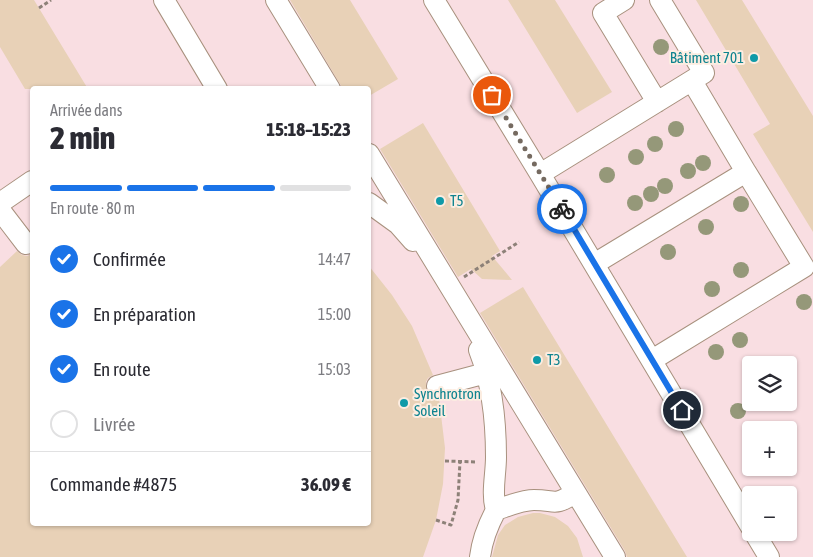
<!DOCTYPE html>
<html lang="fr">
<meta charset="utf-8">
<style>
body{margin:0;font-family:"Asap Condensed",sans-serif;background:#f7f7f7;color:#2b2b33;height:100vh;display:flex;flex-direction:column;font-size:19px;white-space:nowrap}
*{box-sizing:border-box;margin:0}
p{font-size:16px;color:#7c7c81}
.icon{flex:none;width:28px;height:28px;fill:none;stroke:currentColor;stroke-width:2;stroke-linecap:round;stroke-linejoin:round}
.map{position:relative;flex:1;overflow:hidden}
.drawer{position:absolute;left:30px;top:86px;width:341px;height:440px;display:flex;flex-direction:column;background:#fff;border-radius:5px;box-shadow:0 1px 4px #0004}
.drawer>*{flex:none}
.tools{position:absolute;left:742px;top:356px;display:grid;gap:10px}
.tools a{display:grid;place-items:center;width:55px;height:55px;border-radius:5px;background:#fff;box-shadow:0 1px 4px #0004;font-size:25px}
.pin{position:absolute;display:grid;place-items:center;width:42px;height:42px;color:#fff;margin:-21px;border:2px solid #fff;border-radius:50%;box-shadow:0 1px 5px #0007}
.courier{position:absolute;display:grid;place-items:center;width:50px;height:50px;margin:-25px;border:4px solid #1a73e8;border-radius:50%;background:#fff;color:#222;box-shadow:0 1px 6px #0007}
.headline em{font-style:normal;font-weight:800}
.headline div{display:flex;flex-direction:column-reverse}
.headline{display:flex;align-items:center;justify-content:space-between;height:85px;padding:0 20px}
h1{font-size:32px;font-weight:800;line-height:38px}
.bar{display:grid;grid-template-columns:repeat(4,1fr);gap:8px 5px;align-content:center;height:60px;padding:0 20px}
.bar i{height:6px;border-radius:4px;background:#e1e1e2}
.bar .selected{background:#1a73e8}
.bar p{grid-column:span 4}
.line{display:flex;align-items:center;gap:12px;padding:0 20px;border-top:1px solid #e1e1e2}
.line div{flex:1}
ol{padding:0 20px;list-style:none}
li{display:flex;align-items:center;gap:15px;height:55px}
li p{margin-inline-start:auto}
li .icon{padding:5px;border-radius:50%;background:#1a73e8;color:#fff;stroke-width:4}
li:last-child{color:#7c7c81}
li i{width:28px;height:28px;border:2px solid #e1e1e2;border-radius:50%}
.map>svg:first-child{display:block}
</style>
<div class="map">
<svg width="813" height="557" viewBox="0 0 813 557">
<rect width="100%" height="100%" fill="#fcede1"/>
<path fill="#f9dee2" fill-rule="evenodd" d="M0 0H813V557H0ZM32 89H369V524H32ZM751 365H789V402H751ZM751 430H789V468H751ZM751 495H789V532H751Z"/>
<path fill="#e8d1b7" d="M0 0H34L88 89H25L0 47Z
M290 0H350L398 79 369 96V89H343Z
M508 0H555L612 92 577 113Z
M696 0H742L813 116V232L753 134 770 124Z
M423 123 500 251 492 256 512 280 482 279 471 269 458 277 380 149Z
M17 251 22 255 27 256 32 254V524H369V266L392 295 412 326 433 375 428 378 426 382V390L429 395 433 397 439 398 445 448 443 484 436 520 423 557H0V267Z
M523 287 636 473 687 557H627L625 551 480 313Z
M533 513H540L555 517 568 526 577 538 583 557H492L498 535 505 525 518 517Z"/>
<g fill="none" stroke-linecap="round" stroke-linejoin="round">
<g stroke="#a8917e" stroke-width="22">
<path id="minor" d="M164 0 217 89
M276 0 330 89
M434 0 540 174 751 527
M624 0 603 13 657 102
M369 154 615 557
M540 174 704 73 660 0
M0 203 32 181
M369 203 398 224 413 241
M0 210 26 244
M594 264 746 172 692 81
M479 350C492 383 496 421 496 457 496 475 491 493 496 510
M652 360 804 267 746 172
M437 386 486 373
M754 532 769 557
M480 557C482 540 488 525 496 510 508 506 522 500 534 500 557 500 553 507 575 493"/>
</g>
<path stroke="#8d8178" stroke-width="3" stroke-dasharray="4 2.5" stroke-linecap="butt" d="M39 8 51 0
M464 277 519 242
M445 461 477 462
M436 520 451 525 458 500 460 461"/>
<use href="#minor" stroke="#fff" stroke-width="20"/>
</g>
<g fill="#959879">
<circle cx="661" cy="47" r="8"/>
<circle cx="676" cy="129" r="8"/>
<circle cx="655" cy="144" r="8"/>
<circle cx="636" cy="157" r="8"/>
<circle cx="703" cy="163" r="8"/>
<circle cx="688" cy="171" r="8"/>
<circle cx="607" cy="175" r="8"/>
<circle cx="665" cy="186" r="8"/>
<circle cx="651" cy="194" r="8"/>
<circle cx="635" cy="203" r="8"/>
<circle cx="741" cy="204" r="8"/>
<circle cx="706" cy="227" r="8"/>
<circle cx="668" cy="252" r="8"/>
<circle cx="741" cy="270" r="8"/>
<circle cx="712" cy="289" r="8"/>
<circle cx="804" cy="302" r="8"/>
<circle cx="740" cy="340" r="8"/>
<circle cx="716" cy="352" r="8"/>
<circle cx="738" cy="411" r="8"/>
</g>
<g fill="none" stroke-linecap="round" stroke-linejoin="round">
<path stroke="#756a60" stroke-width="5" stroke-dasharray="0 9" d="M492 95 562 209"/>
<path stroke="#1a73e8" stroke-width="6" d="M562 209 682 410"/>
</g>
<g fill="#0f9aa8" stroke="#fcede1" stroke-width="2">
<circle cx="754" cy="58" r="5"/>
<circle cx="440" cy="201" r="5"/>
<circle cx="537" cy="360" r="5"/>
<circle cx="404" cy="403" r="5"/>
</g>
<g text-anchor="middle" stroke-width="4" stroke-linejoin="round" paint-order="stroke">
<g font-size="15" fill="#0d838f" stroke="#fcede1" text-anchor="start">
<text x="744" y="63" text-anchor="end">Bâtiment 701</text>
<text x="450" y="206">T5</text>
<text x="547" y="365">T3</text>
<text x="414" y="399">Synchrotron<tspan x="414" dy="17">Soleil</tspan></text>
</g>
</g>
</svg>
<div class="tools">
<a><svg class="icon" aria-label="layers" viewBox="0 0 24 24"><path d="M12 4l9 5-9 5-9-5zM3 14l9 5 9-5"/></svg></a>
<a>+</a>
<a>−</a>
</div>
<div class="pin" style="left:492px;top:95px;background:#ea580c"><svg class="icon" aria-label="bag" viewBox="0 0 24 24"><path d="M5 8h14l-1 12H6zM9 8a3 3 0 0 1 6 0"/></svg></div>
<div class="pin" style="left:682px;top:410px;background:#1f2937"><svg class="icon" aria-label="home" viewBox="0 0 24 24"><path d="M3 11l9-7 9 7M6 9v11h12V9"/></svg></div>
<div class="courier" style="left:562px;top:209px"><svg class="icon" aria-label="bike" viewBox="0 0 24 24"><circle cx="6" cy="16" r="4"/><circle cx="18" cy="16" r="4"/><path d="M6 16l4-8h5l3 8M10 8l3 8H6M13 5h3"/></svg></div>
<section class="drawer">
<div class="headline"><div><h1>2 min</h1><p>Arrivée dans</p></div><em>15:18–15:23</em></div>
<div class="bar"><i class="selected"></i><i class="selected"></i><i class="selected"></i><i></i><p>En route · 80 m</p></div>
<ol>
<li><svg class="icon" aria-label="check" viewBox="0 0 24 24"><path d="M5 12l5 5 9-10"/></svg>Confirmée<p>14:47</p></li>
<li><svg class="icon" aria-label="check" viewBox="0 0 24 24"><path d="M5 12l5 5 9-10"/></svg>En préparation<p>15:00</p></li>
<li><svg class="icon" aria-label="check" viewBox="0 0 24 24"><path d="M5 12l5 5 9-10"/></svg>En route<p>15:03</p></li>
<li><i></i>Livrée</li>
</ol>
<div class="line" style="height:65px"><div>Commande #4875</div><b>36.09 €</b></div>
</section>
</div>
